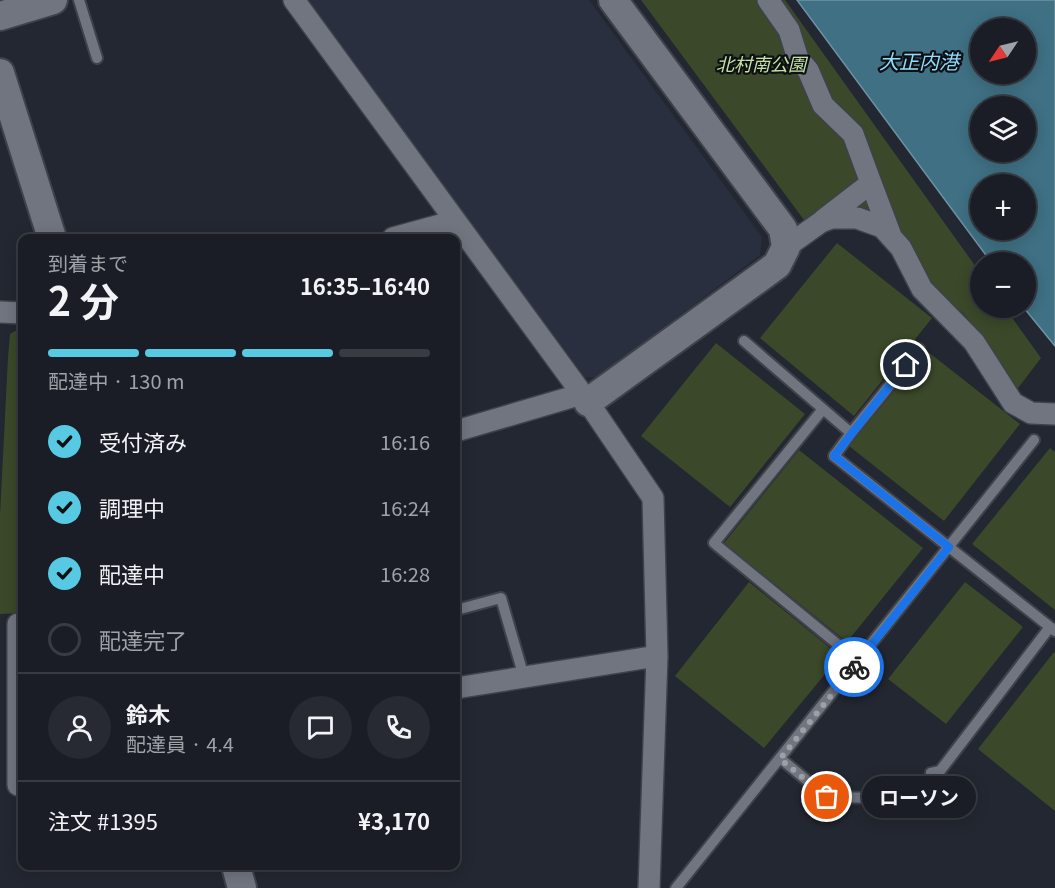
<!DOCTYPE html>
<html lang="ja">
<meta charset="utf-8">
<style>
body{margin:0;font-family:Georgia,"Noto Sans JP",serif;background:#272a32;color:#f1f3f6;height:100vh;display:flex;flex-direction:column;font-size:22px;white-space:nowrap}
*{box-sizing:border-box;margin:0}
p{font-size:20px;color:#9fa2a7}
.icon{flex:none;width:33px;height:33px;fill:none;stroke:currentColor;stroke-width:2;stroke-linecap:round;stroke-linejoin:round}
.map{position:relative;flex:1;overflow:hidden}
.panel{position:absolute;left:18px;top:234px;width:442px;height:636px;display:flex;flex-direction:column;background:#1a1d25;border-radius:12px;box-shadow:0 3px 15px #0003,0 0 0 2px #383b42}
.panel>*{flex:none}
.needle{width:39px;rotate:235deg}
.tools{position:absolute;left:970px;top:18px;display:grid;gap:12px}
.tools a{display:grid;place-items:center;width:66px;height:66px;border-radius:50%;background:#1a1d25;box-shadow:0 3px 15px #0003,0 0 0 2px #383b42;font-size:30px}
.pin{position:absolute;display:grid;place-items:center;width:51px;height:51px;color:#fff;margin:-26px;border:3px solid #fff;border-radius:50%;box-shadow:0 2px 6px #0007}
.courier{position:absolute;display:grid;place-items:center;width:60px;height:60px;margin:-30px;border:4px solid #1a73e8;border-radius:50%;background:#fff;color:#222;box-shadow:0 2px 8px #0007}
.bubble{position:absolute;height:42px;border-radius:21px;background:#1a1d25;box-shadow:0 3px 15px #0003,0 0 0 2px #383b42;font-size:20px;font-weight:700;line-height:42px;text-align:center}
.overview em{font-style:normal;font-weight:700}
.overview div{display:flex;flex-direction:column-reverse}
.overview{display:flex;align-items:center;justify-content:space-between;height:102px;padding:0 30px}
h1{font-size:39px;font-weight:700;line-height:45px}
.bar{display:grid;grid-template-columns:repeat(4,1fr);gap:9px 6px;align-content:center;height:72px;padding:0 30px}
.bar i{height:8px;border-radius:4px;background:#383b42}
.bar .active{background:#57c9e3}
.bar p{grid-column:span 4}
.line{display:flex;align-items:center;gap:15px;padding:0 30px;border-top:2px solid #383b42}
.line div{flex:1}
.round{display:grid;place-items:center;flex:none;width:63px;height:63px;border-radius:32px;background:#272a32}
ol{padding:0 30px;list-style:none}
li{display:flex;align-items:center;gap:18px;height:66px}
li p{margin-inline-start:auto}
li .icon{padding:6px;border-radius:50%;background:#57c9e3;color:#111;stroke-width:4}
li:last-child{color:#9fa2a7}
li i{width:33px;height:33px;border:3px solid #383b42;border-radius:50%}
.map>svg:first-child{display:block}
</style>
<div class="map">
<svg width="1055" height="888" viewBox="0 0 1055 888">
<rect width="100%" height="100%" fill="#232731"/>
<path fill="#292f3e" d="M305 0H589L762 237 760 255 598 377H583Z"/>
<path fill="#3b4829" d="M641 0H785L981 274V308H1005L1041 358 1015 392 990 347 963 313 932 287 904 236 817 213 804 220Z
M837 243 932 318 854 416 760 338Z
M22 327V613L0 614V515L8 357 10 334Z
M716 343 805 414 730 507 641 436Z
M927 351 1020 424 944 521 849 446Z
M1050 448 1055 452V610L972 544Z
M799 450 923 548 847 642 724 543Z
M749 582 840 656 764 748 675 676Z
M965 582 1023 627 946 724 888 679Z
M1054 652 1055 653V811L978 749Z"/>
<path fill="#3f7084" stroke="#6f92a2" stroke-width="1.5" fill-rule="evenodd" d="M797 0H1055V346L1024 308H1026V262H991ZM981 28H1026V74H981ZM981 106H1026V152H981ZM981 184H1026V230H981Z"/>
<g fill="none" stroke-linecap="round" stroke-linejoin="round">
<g stroke="#3f424a" stroke-width="14">
<path id="lane" d="M79 0 97 58
M744 341 851 433 834 456 1055 631
M823 409 714 543 858 661
M851 433 919 349
M456 610 501 598 524 677
M781 759 827 797 932 799 931 773 940 771 1050 627
M676 888 1034 440"/>
</g>
<g stroke="#3f424a" stroke-width="24">
<path id="street" d="M294 0 588 402 653 498 657 656 649 888
M768 0 789 30 798 59 808 70 823 105 853 134 871 183 823 220
M871 183 891 236
M393 238 455 221
M786 247 821 222 832 218H857L882 227 901 248 922 289 974 342 1013 403 1031 413 1055 414
M0 312 22 313
M456 431 582 394
M18 624V785
M456 688 657 656"/>
</g>
<g stroke="#3f424a" stroke-width="32">
<path id="secondary" d="M0 16 53 0
M0 73 52 238
M588 402 777 265 786 247 783 229 613 0
M236 866 242 888"/>
</g>
<use href="#lane" stroke="#707580" stroke-width="10"/>
<use href="#street" stroke="#707580" stroke-width="21"/>
<use href="#secondary" stroke="#707580" stroke-width="28"/>
</g>
<g fill="none" stroke-linecap="round" stroke-linejoin="round">
<path stroke="#9da0a7" stroke-width="6" stroke-dasharray="0 10.8" d="M827 797 780 759 854 667"/>
<path stroke="#1a73e8" stroke-width="8" d="M854 667 949 547 834 456 906 365"/>
</g>
<g text-anchor="middle" stroke-width="4.5" stroke-linejoin="round" paint-order="stroke">
<g font-size="18" font-style="italic" fill="#c5e3a2" stroke="#0e1014">
<text x="761" y="71">北村南公園</text>
</g>
<g font-size="20" font-style="italic" fill="#8ddeff" stroke="#0e1014">
<text x="919" y="69">大正内港</text>
</g>
</g>
</svg>
<div class="tools">
<a><svg class="needle" viewBox="-14 -14 28 28"><path d="M0-13l5 13h-10z" fill="#e53935"/><path d="M0 13l5-13h-10z" fill="#9fa2a7"/></svg></a>
<a><svg class="icon" aria-label="layers" viewBox="0 0 24 24"><path d="M12 4l9 5-9 5-9-5zM3 14l9 5 9-5"/></svg></a>
<a>+</a>
<a>−</a>
</div>
<div class="pin" style="left:827px;top:797px;background:#ea580c"><svg class="icon" aria-label="bag" viewBox="0 0 24 24"><path d="M5 8h14l-1 12H6zM9 8a3 3 0 0 1 6 0"/></svg></div>
<div class="pin" style="left:906px;top:365px;background:#1f2937"><svg class="icon" aria-label="home" viewBox="0 0 24 24"><path d="M3 11l9-7 9 7M6 9v11h12V9"/></svg></div>
<div class="courier" style="left:854px;top:667px"><svg class="icon" aria-label="bike" viewBox="0 0 24 24"><circle cx="6" cy="16" r="4"/><circle cx="18" cy="16" r="4"/><path d="M6 16l4-8h5l3 8M10 8l3 8H6M13 5h3"/></svg></div>
<div class="bubble" style="left:862px;top:776px;width:114px">ローソン</div>
<section class="panel">
<div class="overview"><div><h1>2 分</h1><p>到着まで</p></div><em>16:35–16:40</em></div>
<div class="bar"><i class="active"></i><i class="active"></i><i class="active"></i><i></i><p>配達中 · 130 m</p></div>
<ol>
<li><svg class="icon" aria-label="check" viewBox="0 0 24 24"><path d="M5 12l5 5 9-10"/></svg>受付済み<p>16:16</p></li>
<li><svg class="icon" aria-label="check" viewBox="0 0 24 24"><path d="M5 12l5 5 9-10"/></svg>調理中<p>16:24</p></li>
<li><svg class="icon" aria-label="check" viewBox="0 0 24 24"><path d="M5 12l5 5 9-10"/></svg>配達中<p>16:28</p></li>
<li><i></i>配達完了</li>
</ol>
<div class="line" style="height:108px"><a class="round"><svg class="icon" aria-label="person" viewBox="0 0 24 24"><circle cx="12" cy="8" r="4"/><path d="M4 21q1-7 8-7t8 7"/></svg></a><div><b>鈴木</b><p>配達員 · 4.4</p></div><a class="round"><svg class="icon" aria-label="chat" viewBox="0 0 24 24"><path d="M4 5h16v11H9l-5 4z"/></svg></a><a class="round"><svg class="icon" aria-label="phone" viewBox="0 0 24 24"><path d="M5 4h4l2 5-3 2q2 4 5 5l2-3 5 2v4C11 20 4 13 5 4z"/></svg></a></div>
<div class="line" style="height:78px"><div>注文 #1395</div><b>¥3,170</b></div>
</section>
</div>
